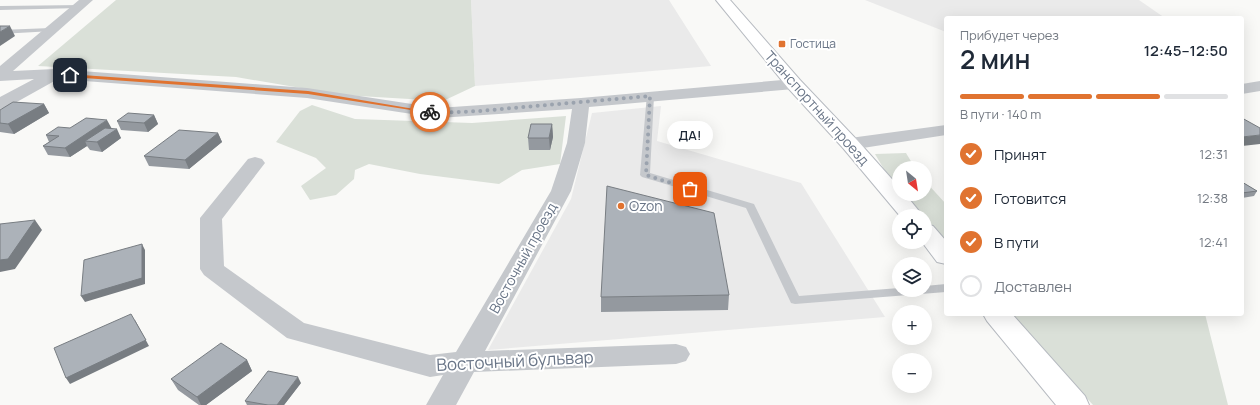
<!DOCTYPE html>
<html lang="ru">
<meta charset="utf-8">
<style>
body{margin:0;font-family:Manrope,sans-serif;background:#f2f2f3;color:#1f2937;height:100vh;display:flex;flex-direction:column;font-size:15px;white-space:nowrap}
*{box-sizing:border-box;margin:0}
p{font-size:13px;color:#747a83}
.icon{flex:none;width:22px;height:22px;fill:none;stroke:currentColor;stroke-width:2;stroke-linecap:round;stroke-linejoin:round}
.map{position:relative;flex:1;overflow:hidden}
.details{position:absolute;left:944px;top:16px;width:300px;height:300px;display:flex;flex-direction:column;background:#fff;border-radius:4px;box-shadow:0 4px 16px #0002}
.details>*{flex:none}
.needle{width:26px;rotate:150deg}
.tools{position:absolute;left:892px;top:161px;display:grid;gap:8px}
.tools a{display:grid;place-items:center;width:40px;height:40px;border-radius:50%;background:#fff;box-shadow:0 4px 16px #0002;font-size:20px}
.pin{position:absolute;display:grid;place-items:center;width:34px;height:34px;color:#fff;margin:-17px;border-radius:8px;box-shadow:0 2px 6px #0006}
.courier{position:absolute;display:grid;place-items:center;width:40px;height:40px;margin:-20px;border:3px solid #e07330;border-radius:50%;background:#fff;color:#222;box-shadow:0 1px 5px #0007}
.bubble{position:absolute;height:28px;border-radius:14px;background:#fff;box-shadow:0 4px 16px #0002;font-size:13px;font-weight:600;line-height:28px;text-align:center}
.overview em{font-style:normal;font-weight:600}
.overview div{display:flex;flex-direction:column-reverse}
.overview{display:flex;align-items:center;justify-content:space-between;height:68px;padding:0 16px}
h1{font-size:26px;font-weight:600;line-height:30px}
.bar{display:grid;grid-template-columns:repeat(4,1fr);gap:6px 4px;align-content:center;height:48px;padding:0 16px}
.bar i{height:5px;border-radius:3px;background:#e0e1e3}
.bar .active{background:#e07330}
.bar p{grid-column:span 4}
ol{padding:0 16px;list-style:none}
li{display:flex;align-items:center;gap:12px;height:44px}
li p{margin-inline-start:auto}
li .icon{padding:4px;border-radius:50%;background:#e07330;color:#fff;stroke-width:4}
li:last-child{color:#747a83}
li i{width:22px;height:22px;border:2px solid #e0e1e3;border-radius:50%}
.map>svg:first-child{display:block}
</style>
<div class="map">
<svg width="1260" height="405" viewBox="0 0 1260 405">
<rect width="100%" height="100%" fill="#f9f9f7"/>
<path fill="#eaeaea" d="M471 0H669L711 66 475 86Z
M865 0H1139L1165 18H946V32Z
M661 106 657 141 801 183 885 317 488 350 571 199 592 113Z"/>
<path fill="#dae0d8" d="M116 0H471L475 86 443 101 342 95 236 77 38 66Z
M312 105 355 119 472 123 566 116 560 164 522 170 499 184 420 174 369 164 355 170 354 179 336 195 310 200 301 186 326 168 316 158 276 142 300 111Z
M906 153 915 168H899V188L885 171 875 154Z
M925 181 946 204V244L925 219V216H922L904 194H925Z
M1010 314H1205L1228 405H1093Z"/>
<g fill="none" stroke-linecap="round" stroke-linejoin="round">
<g stroke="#b7bbc1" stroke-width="2">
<path id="secondary" d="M716 0H730L800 80 857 140 899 187V194H905L923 216H900L843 148 788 88Z
M925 224 933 226 946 241V264L937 262 922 242H925Z
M983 314H1012L1085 396 1089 405H1056L987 321Z"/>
</g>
<path fill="#c5c8cc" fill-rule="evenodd" d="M82 5V7L80 8 0 10V6Z
M51 28 53 29V31L0 34V30Z
M647 94H650L654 96 650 173 754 204 799 296 899 288V290H925V286L946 284V292L795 304 791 303 746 208 642 177 640 175Z"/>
<path fill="#c5c8cc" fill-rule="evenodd" d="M79 0H93L13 71 55 69 307 88 438 108 581 98 794 79 800 81 802 84 800 87 794 89 589 107 585 143 571 191 485 351 676 344 686 347 690 354 686 361 676 364 474 372 456 405H426L443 375 430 377 287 338 204 275 200 269V218L248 159 255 157 262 159 265 163 222 219 224 266 304 323 430 355 456 352 551 191 567 143 572 109 438 118 307 98 58 79 6 108 0 109V97L34 79 0 81V66Z
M1260 81V91L1242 94V84Z
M946 125V135L850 150 843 148 841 144 843 140 850 138Z"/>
<use href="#secondary" fill="#fff" fill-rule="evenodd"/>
</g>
<path fill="#94999f" d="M44 104 49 113 14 134 0 132V110Z
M154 115 158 124 148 132 121 130 117 121Z
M552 124 553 137 550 150H529L528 138Z
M70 128H112L121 138 102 152 90 150 87 146 70 157 48 155 43 146 49 142 46 135Z
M218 133 222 142 189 169 149 166 144 156Z
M1242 182 1257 191 1254 196 1242 198Z
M729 295 728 310 601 312V297Z
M247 360 252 371 206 405H199L178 390 171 379Z
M301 383 284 405H247L245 401Z"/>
<path fill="#787d82" d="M10 26 15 36 0 46V32Z
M44 104 49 113 14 134 8 124Z
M154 115 158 124 148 132 144 123Z
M107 120 112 129 85 141 87 146 70 157 65 148Z
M552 124 553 137 550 150 549 138Z
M117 129 121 138 102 152 97 142Z
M218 133 222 142 189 169 185 160Z
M1260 135V144L1242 146V137Z
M35 220 42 230 15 269 0 272V260Z
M142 244 145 250V284L85 302 81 296Z
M135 320 149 346 70 384 66 378Z
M247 360 252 371 206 405H201L197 397Z
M298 377 301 383 284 405H277Z"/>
<path fill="#acb2b9" stroke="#787d82" d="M0 26H10L0 32Z
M13 102 44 104 8 124 0 123V110Z
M128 113 154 115 144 123 117 121Z
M86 118 107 120 65 148 43 146 59 136 46 135 58 127 70 128Z
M1242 118 1260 128V135L1242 137Z
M531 124H552L549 138H528Z
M105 128 117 129 97 142 85 141Z
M179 130 218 133 185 160 144 156Z
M1242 182 1257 191 1242 193Z
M607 186 714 213 729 295 601 297Z
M35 220 8 259 0 260V224Z
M142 244V278L81 296 84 260Z
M131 314 146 340 66 378 54 348Z
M221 343 247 360 197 397 171 379Z
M268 371 298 377 277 405H268L245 401Z"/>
<path fill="#e07330" d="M68 74 308 91 432 112 430 113 308 94 70 77Z"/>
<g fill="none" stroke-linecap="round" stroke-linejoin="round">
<path stroke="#9ba3ae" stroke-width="4" stroke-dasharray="0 7.2" d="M430 112 438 113 479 111 650 96 646 175 690 189"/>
</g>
<g fill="#e07330" stroke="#fff" stroke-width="1.5">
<rect x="778" y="40" width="8" height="8" rx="2"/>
<circle cx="621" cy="206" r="4"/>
</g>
<g text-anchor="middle" stroke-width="4" stroke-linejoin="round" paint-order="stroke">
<g font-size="12" fill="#697587" stroke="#fff" text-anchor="start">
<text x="790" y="48">Гостица</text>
</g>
<g font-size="14" fill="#697587" stroke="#fff">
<text transform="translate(817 108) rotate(48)" y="5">Транспортный проезд</text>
<text transform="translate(523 258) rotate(-61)" y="5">Восточный проезд</text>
</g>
<g font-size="14" fill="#697587" stroke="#fff" text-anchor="start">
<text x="629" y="211">Ozon</text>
</g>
<g font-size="17" fill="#697587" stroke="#fff">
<text transform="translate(515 361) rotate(-3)" y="6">Восточный бульвар</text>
</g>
</g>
</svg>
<div class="tools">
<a><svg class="needle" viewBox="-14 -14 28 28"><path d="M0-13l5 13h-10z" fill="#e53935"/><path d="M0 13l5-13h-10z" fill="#747a83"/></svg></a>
<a><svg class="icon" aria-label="locate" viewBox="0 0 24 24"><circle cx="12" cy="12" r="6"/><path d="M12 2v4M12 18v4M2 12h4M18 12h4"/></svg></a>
<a><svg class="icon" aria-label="layers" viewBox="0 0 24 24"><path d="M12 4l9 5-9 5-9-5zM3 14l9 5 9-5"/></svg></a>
<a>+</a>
<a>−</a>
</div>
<div class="pin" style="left:690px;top:189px;background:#ea580c"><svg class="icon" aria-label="bag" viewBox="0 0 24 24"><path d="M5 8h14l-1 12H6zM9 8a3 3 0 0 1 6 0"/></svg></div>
<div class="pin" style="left:70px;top:75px;background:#1f2937"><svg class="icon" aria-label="home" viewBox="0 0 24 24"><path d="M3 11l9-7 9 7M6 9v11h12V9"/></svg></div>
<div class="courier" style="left:430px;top:112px"><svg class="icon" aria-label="bike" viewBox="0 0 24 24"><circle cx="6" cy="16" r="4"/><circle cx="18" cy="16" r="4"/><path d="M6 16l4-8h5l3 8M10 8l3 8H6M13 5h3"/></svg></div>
<div class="bubble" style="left:667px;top:121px;width:46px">ДА!</div>
<section class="details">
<div class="overview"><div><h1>2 мин</h1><p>Прибудет через</p></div><em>12:45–12:50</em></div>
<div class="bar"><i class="active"></i><i class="active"></i><i class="active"></i><i></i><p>В пути · 140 m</p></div>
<ol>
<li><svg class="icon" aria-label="check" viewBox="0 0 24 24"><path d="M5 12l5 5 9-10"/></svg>Принят<p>12:31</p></li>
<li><svg class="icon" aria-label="check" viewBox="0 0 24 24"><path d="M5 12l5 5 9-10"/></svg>Готовится<p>12:38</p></li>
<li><svg class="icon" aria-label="check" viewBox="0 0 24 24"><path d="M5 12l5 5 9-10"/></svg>В пути<p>12:41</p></li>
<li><i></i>Доставлен</li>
</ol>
</section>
</div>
